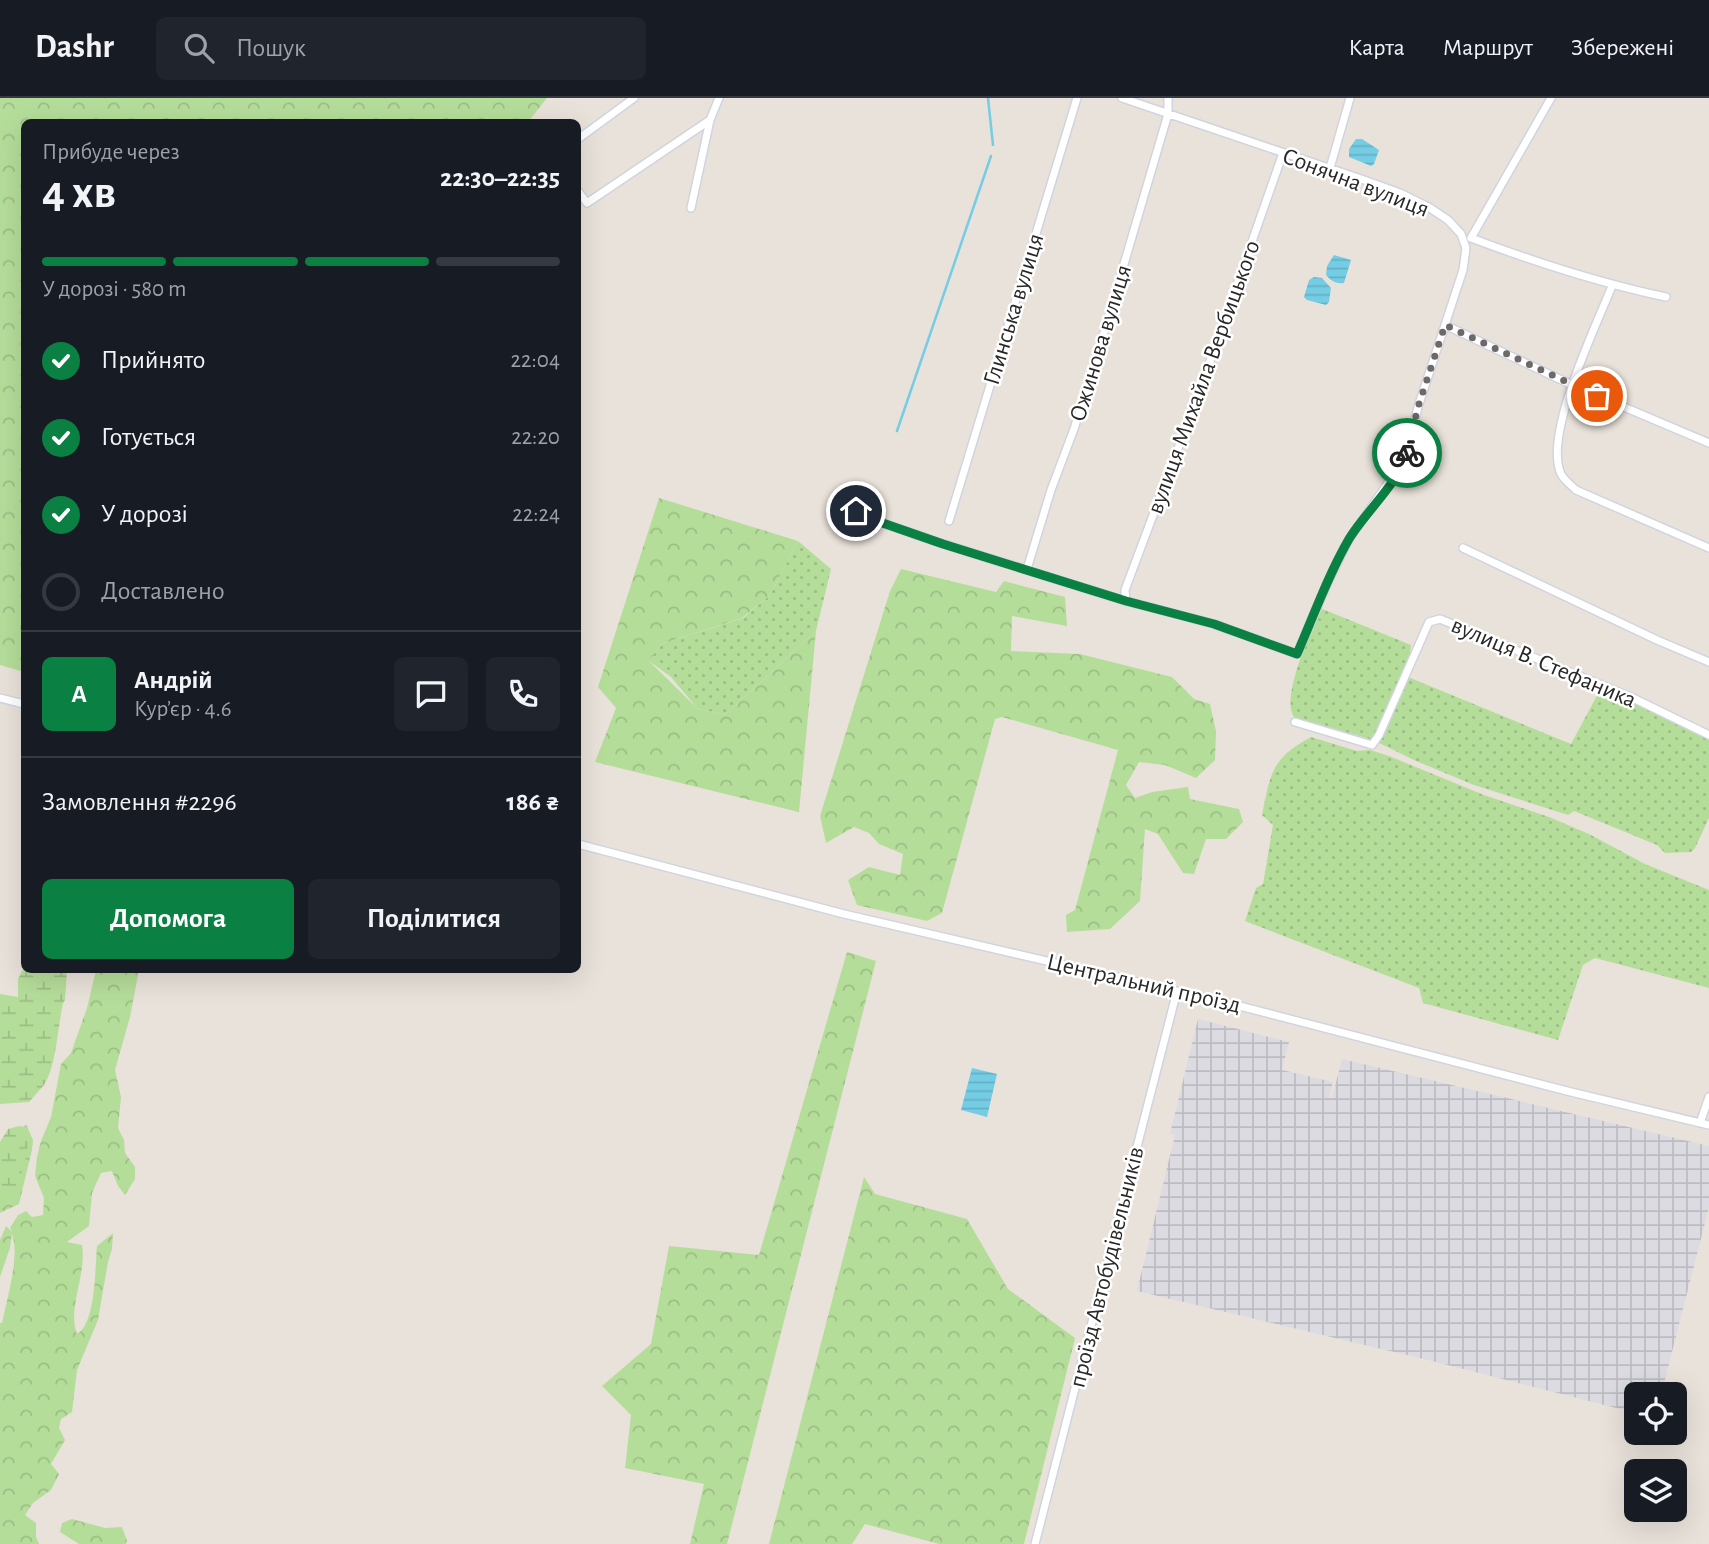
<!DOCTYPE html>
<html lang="uk">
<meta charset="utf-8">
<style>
body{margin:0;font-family:"Alegreya Sans",sans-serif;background:#20242c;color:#f1f3f6;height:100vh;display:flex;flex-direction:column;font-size:26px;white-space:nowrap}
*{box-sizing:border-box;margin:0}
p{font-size:23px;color:#9ea1a6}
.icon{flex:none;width:38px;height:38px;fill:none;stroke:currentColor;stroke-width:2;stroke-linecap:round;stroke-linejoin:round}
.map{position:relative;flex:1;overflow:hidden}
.details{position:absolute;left:21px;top:21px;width:560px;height:854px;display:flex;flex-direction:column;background:#171b24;border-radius:10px;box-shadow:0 7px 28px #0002}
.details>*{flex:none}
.buttons{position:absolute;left:1624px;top:1284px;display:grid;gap:14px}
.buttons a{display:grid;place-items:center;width:63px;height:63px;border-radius:10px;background:#171b24;box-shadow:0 7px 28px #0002;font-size:35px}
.pin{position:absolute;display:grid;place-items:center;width:60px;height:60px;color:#fff;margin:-30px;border:4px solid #fff;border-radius:50%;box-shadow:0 2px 7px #0007}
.courier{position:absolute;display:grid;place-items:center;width:70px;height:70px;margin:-35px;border:5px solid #0b8043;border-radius:50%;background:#fff;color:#222;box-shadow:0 2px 9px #0007}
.summary em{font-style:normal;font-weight:600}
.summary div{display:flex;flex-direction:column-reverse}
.summary{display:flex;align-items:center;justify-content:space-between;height:119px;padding:0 21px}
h1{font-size:46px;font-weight:600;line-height:52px}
.bar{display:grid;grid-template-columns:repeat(4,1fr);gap:10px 7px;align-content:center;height:84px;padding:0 21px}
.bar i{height:9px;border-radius:5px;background:#363941}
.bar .selected{background:#0b8043}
.bar p{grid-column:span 4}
.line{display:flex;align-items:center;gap:18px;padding:0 21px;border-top:2px solid #363941}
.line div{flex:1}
.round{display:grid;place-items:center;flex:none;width:74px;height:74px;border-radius:10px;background:#20242c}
ol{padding:0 21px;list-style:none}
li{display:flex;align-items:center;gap:21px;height:77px}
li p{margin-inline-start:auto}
li .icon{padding:7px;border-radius:50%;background:#0b8043;color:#fff;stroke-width:4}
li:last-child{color:#9ea1a6}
li i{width:38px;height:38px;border:4px solid #363941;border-radius:50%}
.button{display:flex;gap:14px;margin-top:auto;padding:14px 21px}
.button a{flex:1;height:80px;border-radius:10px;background:#0b8043;color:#fff;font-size:28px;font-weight:600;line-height:80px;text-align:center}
.button a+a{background:#20242c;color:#f1f3f6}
header{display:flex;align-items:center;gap:42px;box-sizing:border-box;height:98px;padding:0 35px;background:#171b24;border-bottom:2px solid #363941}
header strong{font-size:33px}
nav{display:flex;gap:38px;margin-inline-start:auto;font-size:24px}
.search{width:490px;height:63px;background:#20242c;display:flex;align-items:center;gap:18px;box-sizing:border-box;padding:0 24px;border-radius:10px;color:#9ea1a6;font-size:26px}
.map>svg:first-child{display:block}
</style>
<header>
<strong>Dashr</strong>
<div class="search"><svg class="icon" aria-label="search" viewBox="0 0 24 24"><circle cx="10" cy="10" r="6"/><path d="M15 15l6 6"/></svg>Пошук</div>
<nav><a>Карта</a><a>Маршрут</a><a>Збережені</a></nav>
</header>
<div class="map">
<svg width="1709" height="1446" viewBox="0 0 1709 1446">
<defs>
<pattern id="industrial-grid" width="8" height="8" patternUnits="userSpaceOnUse" patternTransform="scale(1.75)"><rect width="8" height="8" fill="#dcdbe2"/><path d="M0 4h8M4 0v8" fill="none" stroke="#bdbcc2"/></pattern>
<pattern id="grass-dots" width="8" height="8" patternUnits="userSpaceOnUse" patternTransform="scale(1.75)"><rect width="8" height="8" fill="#b5dd9a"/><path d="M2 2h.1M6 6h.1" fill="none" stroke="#9cbe85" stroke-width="1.8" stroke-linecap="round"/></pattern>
<pattern id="forest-crowns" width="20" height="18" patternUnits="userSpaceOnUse" patternTransform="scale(1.75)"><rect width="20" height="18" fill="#b5dd9a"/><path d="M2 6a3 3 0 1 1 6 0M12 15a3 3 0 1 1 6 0" fill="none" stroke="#9cbe85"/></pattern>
<pattern id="wetland-marsh" width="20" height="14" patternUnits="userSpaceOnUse" patternTransform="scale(1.75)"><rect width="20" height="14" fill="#b5dd9a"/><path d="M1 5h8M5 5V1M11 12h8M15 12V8" fill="none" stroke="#9cbe85"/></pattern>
<pattern id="water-rules" width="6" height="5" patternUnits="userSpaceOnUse" patternTransform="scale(1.75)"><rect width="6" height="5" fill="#74cde5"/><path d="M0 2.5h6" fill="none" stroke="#64b0c4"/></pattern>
</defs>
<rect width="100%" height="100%" fill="#e9e2da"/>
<path fill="url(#industrial-grid)" d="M1198 921 1289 944 1282 972 1333 984 1329 999 1332 1000 1342 961 1709 1048V1109L1661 1297H1636V1315L1432 1263 1137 1193 1175 1037 1170 1036Z"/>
<path fill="url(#grass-dots)" d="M798 443 831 471 816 533 725 617 697 610 671 579 649 563 661 546 743 520 770 497Z
M1320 510 1411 547 1408 579 1571 646 1601 590 1709 641V720L1695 750 1691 754 1665 755 1657 747 1574 713 1568 717 1474 687 1416 663 1373 642 1294 619C1280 599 1312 533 1320 510Z
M1311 639 1357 653 1370 652 1389 658 1484 697 1549 719 1589 736 1645 766 1709 792V890L1595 860 1583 867 1558 942 1423 905 1419 890 1245 823 1256 790 1263 786 1273 727 1262 717C1271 674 1271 661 1311 639Z"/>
<path fill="url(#forest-crowns)" d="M0 0H547L528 24H24V574L0 567Z
M659 400 798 443 770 497 742 520 661 546 649 563 697 610 725 617 816 533 799 714 595 664 616 610 598 589Z
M901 471 996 494 1004 483 1065 499 1067 528 1012 518 1011 553 1080 556 1172 579 1194 601 1210 606 1216 633 1215 662 1196 680 1165 667 1139 664 1126 687 1135 700 1152 694 1188 689 1190 701 1239 711 1243 724 1226 741H1206L1194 776 1183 775 1158 736 1145 731 1140 803 1110 831 1067 834 1066 817 1075 812 1118 652 1002 619 995 621 942 815 927 823 857 807 848 782 869 769 900 777 903 756 879 746 869 735 854 729 826 745 820 718 890 493Z
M847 854 876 863 727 1446H690L704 1386 625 1370 631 1317 602 1288 651 1246 669 1148 759 1157Z
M96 872H139L130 919 115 972 121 999 118 1030 124 1042 125 1055 135 1069V1081L125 1097 118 1088 112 1073 101 1075 92 1095 89 1128 67 1144 82 1147C87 1177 67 1209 77 1236 96 1226 95 1168 97 1148L113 1135 112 1151 108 1164 98 1222 77 1272 72 1314 61 1321 59 1330 65 1342 51 1366 59 1376 51 1392 33 1405 25 1417 36 1425V1439L39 1446H0V1225H2C7 1201 20 1158 12 1136L10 1150 0 1179V1142L6 1128 12 1134 10 1130 18 1117 26 1113 32 1119 43 1117 44 1100 35 1078 37 1059 41 1043 51 1019 61 966 71 955 87 910Z
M26 1026 33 1042 32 1052 19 1106 0 1115C0 1087 7 1048 26 1026Z
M864 1079 875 1096 967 1121 1008 1191 1075 1240 1024 1446H939L865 1426 852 1446H769Z
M72 1421 105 1430 122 1429 127 1443 126 1446H79L60 1434 62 1425Z"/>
<path fill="url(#wetland-marsh)" d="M24 869V872H67L65 902 63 905C58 928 56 969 44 987 39 993 34 998 29 1004L0 1006V896L18 899V881Z
M19 1028 27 1029C32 1054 17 1096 0 1114V1044L8 1031Z"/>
<path fill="url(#water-rules)" d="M1356 41H1362L1379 52 1374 66 1371 68 1349 59V51Z
M1334 157 1351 162 1344 185C1336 186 1331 183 1326 177L1327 168Z
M1314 179 1322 180 1331 190 1329 204 1326 207 1307 202 1304 199 1309 182Z
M972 970 997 976 987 1019 961 1012Z"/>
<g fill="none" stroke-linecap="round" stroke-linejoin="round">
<path stroke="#74cde5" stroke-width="2.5" d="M988 0 993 47
M897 333 991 58"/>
<g stroke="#d0d4e0" stroke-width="10">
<path id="street" d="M578 41 634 0
M1330 70 1350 0
M578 93 587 105 710 22
M691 110 710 22 719 0
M1471 140C1535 164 1599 185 1666 199
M1471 140 1551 0
M1612 188C1596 228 1543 337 1561 376 1564 382 1571 387 1576 392L1709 450
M1445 227 1572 287 1709 345
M856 413 874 422 943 446 1126 503 1214 526 1297 556 1327 486 1349 441 1405 361 1418 309 1463 172 1466 150 1461 136 1448 122 1430 110 1400 95 1364 82 1122 0
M949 423 1077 0
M1463 450 1657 542 1709 564
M1027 471 1051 392 1074 331 1100 248 1168 16V0
M1126 503 1125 492 1201 289 1283 55
M0 600 24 606
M1295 624 1372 647 1379 637 1429 524 1440 521 1633 600 1709 637
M578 746 844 816 1228 905 1571 994 1709 1027
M1700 1025 1709 999
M1035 1446 1177 893"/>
</g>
<use href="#street" stroke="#fff" stroke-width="7"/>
</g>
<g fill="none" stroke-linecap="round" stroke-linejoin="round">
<path stroke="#6c6966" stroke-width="7" stroke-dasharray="0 12.6" d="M1407 355 1418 309 1445 227 1597 298"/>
<path stroke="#0b8043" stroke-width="9" d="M856 413 874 422 943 446 1126 503 1214 526 1297 556C1314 517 1328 477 1349 441 1366 413 1398 386 1407 355"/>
</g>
<g text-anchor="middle" stroke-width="5" stroke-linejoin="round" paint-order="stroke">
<g font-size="24" fill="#282828" stroke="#fff">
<text transform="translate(1356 84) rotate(21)" y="8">Сонячна вулиця</text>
<text transform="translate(1013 211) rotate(-73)" y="8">Глинська вулиця</text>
<text transform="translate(1100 245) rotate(-73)" y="8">Ожинова вулиця</text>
<text transform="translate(1203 279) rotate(-70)" y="8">вулиця Михайла Вербицького</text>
<text transform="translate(1544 564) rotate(23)" y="8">вулиця В. Стефаника</text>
<text transform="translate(1144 885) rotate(13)" y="8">Центральний проїзд</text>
<text transform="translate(1106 1169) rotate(-76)" y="8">проїзд Автобудівельників</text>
</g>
</g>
</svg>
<div class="buttons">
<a><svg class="icon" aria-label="locate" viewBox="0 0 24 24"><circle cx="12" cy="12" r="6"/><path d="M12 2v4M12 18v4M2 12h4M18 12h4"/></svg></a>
<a><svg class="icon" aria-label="layers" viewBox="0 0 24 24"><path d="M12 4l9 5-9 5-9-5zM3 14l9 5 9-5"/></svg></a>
</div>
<div class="pin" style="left:1597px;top:298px;background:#ea580c"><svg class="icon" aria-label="bag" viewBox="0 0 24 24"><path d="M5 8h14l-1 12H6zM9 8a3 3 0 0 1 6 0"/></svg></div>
<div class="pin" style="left:856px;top:413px;background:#1f2937"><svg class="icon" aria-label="home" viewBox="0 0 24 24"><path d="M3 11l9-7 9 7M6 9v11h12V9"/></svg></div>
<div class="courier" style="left:1407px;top:355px"><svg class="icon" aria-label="bike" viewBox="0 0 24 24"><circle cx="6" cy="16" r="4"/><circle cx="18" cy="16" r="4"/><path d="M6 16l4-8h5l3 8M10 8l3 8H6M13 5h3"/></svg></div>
<section class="details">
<div class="summary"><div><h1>4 хв</h1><p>Прибуде через</p></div><em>22:30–22:35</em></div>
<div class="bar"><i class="selected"></i><i class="selected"></i><i class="selected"></i><i></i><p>У дорозі · 580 m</p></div>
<ol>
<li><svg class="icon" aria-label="check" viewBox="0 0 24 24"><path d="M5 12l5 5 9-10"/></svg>Прийнято<p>22:04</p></li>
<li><svg class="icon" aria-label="check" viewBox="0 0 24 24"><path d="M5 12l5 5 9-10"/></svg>Готується<p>22:20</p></li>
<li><svg class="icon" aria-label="check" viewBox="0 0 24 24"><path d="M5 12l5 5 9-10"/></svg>У дорозі<p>22:24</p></li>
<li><i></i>Доставлено</li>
</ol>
<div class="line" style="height:126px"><b class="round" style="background:#0b8043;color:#fff">А</b><div><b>Андрій</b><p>Кур’єр · 4.6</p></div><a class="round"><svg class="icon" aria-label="chat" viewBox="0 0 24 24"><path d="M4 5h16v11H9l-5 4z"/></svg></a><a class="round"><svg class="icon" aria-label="phone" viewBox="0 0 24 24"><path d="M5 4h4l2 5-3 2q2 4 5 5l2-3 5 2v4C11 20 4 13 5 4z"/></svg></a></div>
<div class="line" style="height:91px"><div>Замовлення #2296</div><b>186 ₴</b></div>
<div class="button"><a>Допомога</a><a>Поділитися</a></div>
</section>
</div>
